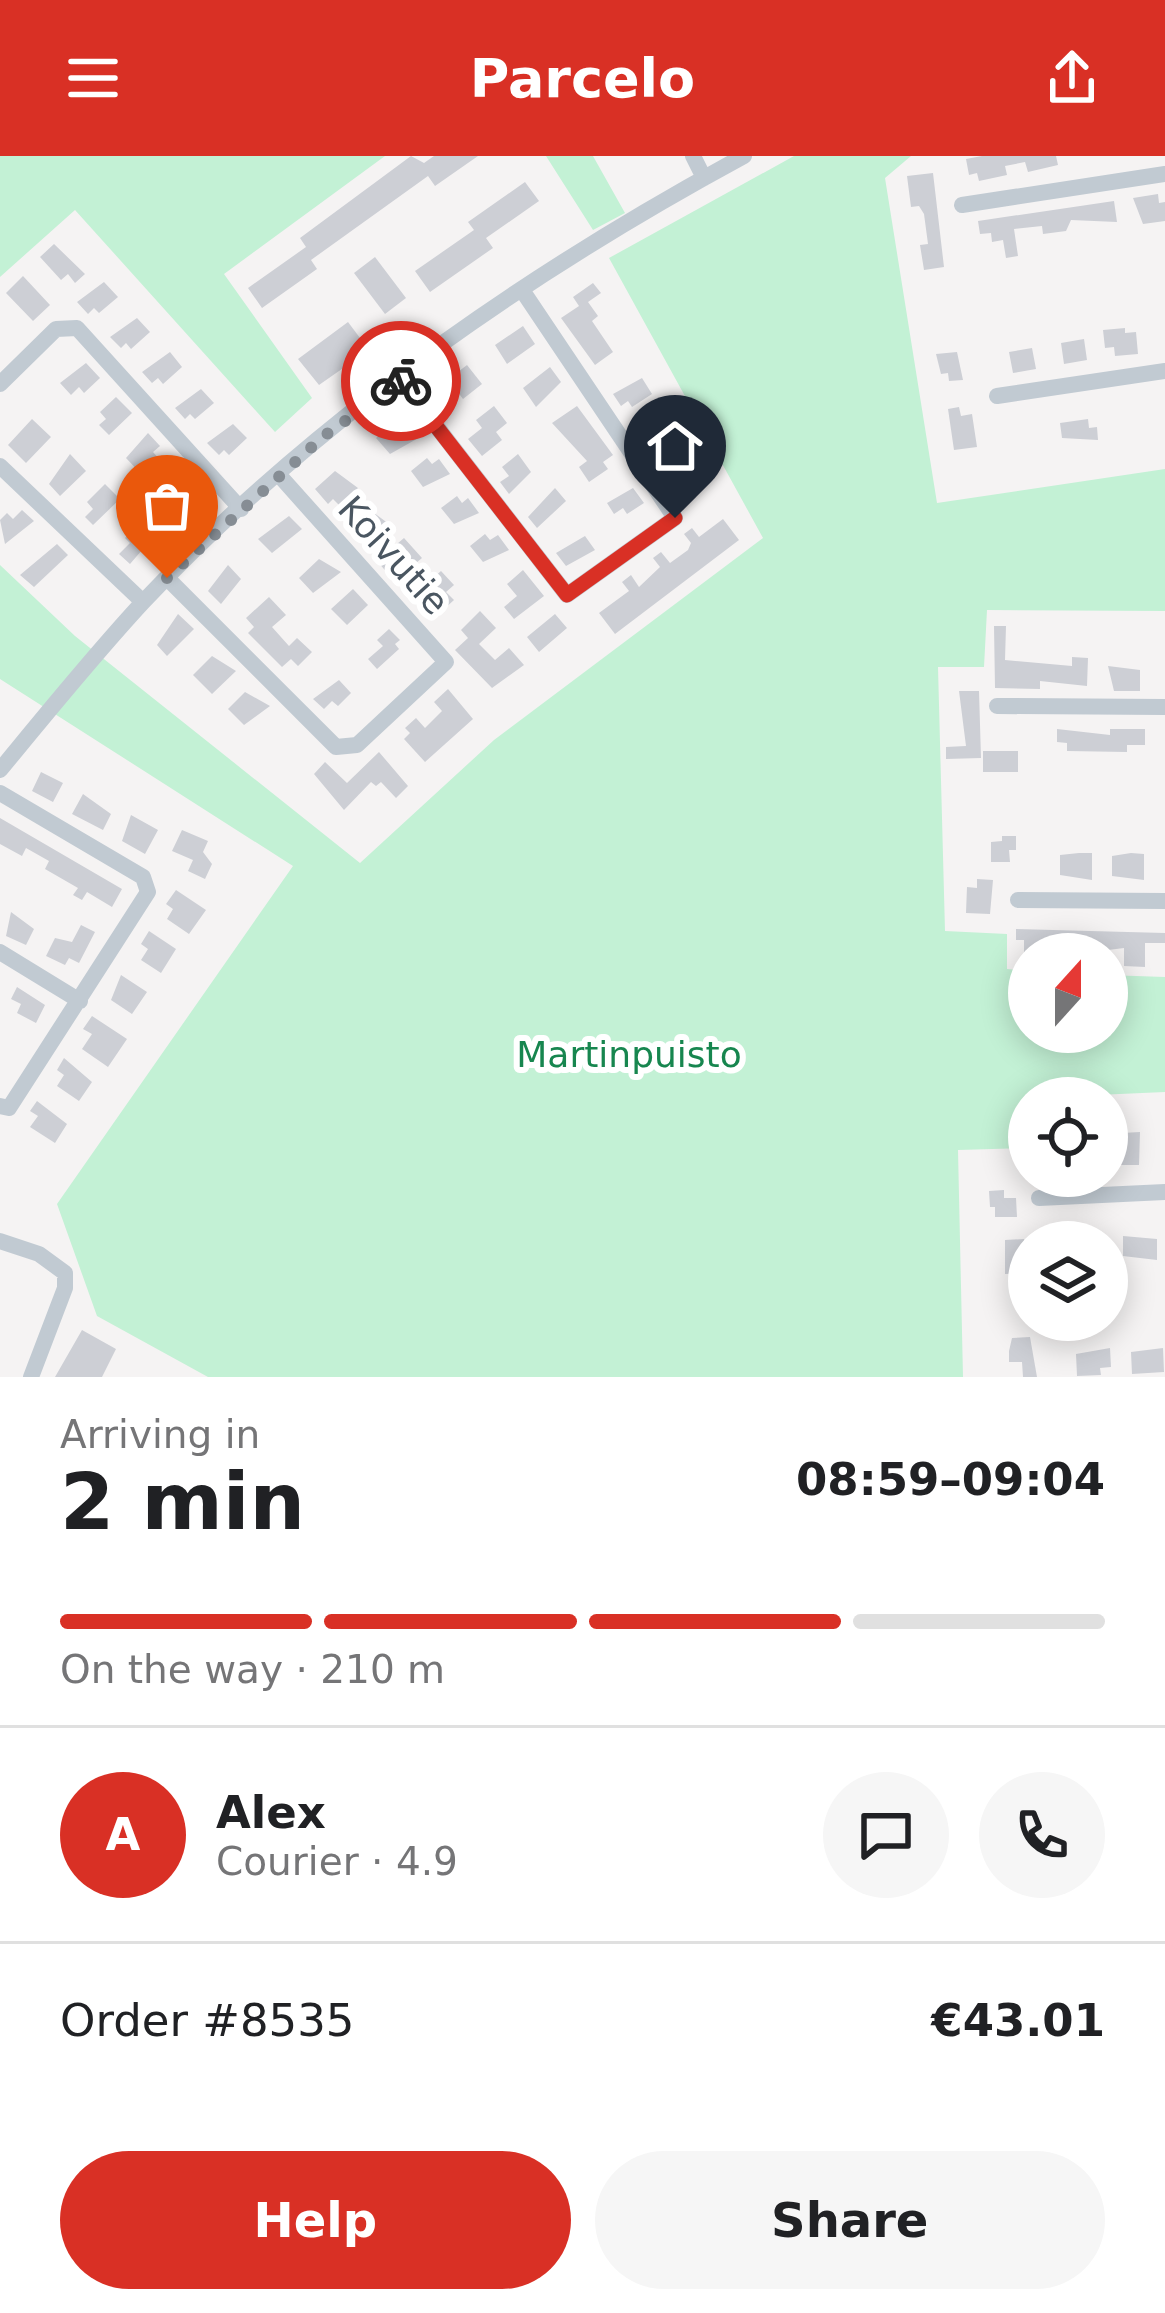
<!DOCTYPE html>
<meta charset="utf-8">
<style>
body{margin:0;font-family:"DejaVu Sans",sans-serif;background:#f6f6f6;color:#202124;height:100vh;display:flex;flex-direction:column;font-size:45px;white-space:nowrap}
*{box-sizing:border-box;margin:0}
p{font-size:39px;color:#757577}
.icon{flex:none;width:66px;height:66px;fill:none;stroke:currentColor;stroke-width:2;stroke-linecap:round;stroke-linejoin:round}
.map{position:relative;height:1221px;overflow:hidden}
.sheet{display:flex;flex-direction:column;background:#fff;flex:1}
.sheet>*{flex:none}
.needle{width:78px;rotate:21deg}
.buttons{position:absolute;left:1008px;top:777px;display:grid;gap:24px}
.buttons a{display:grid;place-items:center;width:120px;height:120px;border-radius:50%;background:#fff;box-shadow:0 6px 30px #0003;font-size:60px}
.pin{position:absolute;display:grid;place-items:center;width:102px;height:102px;color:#fff;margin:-123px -51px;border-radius:50% 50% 50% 0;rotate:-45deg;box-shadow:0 0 12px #0007}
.pin .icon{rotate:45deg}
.courier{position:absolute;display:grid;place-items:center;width:120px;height:120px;margin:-60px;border:9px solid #d93025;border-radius:50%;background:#fff;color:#222;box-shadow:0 3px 15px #0007}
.head em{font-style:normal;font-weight:800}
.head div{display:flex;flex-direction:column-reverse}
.head{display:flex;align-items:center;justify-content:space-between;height:204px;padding:0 60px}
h1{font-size:78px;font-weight:800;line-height:90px}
.bar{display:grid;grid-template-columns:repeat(4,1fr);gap:18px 12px;align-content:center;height:144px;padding:0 60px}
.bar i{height:15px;border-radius:9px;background:#e0e0e0}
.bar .current{background:#d93025}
.bar p{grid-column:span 4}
.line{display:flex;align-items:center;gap:30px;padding:0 60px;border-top:3px solid #e0e0e0}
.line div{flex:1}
.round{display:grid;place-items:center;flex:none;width:126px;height:126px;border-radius:63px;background:#f6f6f6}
.button{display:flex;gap:24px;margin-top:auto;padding:24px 60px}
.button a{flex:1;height:138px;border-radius:72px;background:#d93025;color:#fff;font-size:48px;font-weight:800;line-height:138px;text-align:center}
.button a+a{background:#f6f6f6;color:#202124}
header{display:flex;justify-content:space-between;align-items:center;height:156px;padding:0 60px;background:#d93025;color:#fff;font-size:54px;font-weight:800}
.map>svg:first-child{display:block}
</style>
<header><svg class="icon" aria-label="menu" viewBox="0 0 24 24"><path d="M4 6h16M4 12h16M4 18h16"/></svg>Parcelo<svg class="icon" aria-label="share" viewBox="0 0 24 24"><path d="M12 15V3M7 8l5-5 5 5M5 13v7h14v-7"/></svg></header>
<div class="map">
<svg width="1165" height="1221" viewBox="0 0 1165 1221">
<rect width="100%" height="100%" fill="#f5f3f3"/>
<path fill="#c3f1d5" d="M0 0H385L224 118 312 242 275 276 75 54 0 121Z
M546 0H593L625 57 593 74Z
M794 0H911L885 22 937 347 1165 313V455L987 454 984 511H938L945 775 1007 778V813L1029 815V876H1107V819L1165 821V936L1029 942V992L958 994 963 1221H208L97 1160 57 1048 293 710 0 523V409L75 480 360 707 494 584 763 382 609 102Z"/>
<path fill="#cdcfd5" d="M411 0 424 7 434 0H478L435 30 428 20 311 104 317 113 262 152 248 132 306 91 300 82Z
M982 0H1056L1058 9 1028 16 1025 6 1005 10 1007 19 979 25 977 17 969 19 966 3Z
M933 17 944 111 924 114 920 89 928 88 924 58 919 50 911 51 907 20Z
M525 26 539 45 486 82 493 92 430 136 415 115 474 74 468 66Z
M1158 38 1159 47 1165 46V65L1143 68 1133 42Z
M1114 45 1117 66 1071 64 1066 75 1043 78 1042 70 1014 73 1018 100 1006 102 1003 84 992 86 991 77 980 78 978 65Z
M54 88 85 118 75 127 68 118 61 124 40 101Z
M375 101 406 142 385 158 354 117Z
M23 120 50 149 33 165 6 137Z
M104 126 118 141 99 157 94 152 88 158 77 146Z
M593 127 601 137 588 146 598 160 592 165 613 196 595 209 561 162 579 150 573 141Z
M137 162 150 176 131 193 126 187 121 192 110 181Z
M348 166 369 194 319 229 298 203Z
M523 170 535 188 507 208 495 189Z
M1125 172V177L1136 176 1138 198 1115 200 1114 191 1105 192 1103 174Z
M1084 183 1087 204 1064 208 1061 187Z
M1032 192 1036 213 1013 217 1009 196Z
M170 196 182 211 163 228 158 222 152 227 142 216Z
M957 196 963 224 949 225 948 217 941 218 936 198Z
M86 207 100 222 84 237 79 231 71 239 60 227Z
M467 209 482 228 463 243 457 235 446 243 437 232Z
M550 211 561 226 536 251 523 232Z
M642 222 652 238 632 251 628 245 621 250 613 238Z
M201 233 214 247 195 263 190 258 185 263 175 252Z
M116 241 132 257 109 279 99 269 106 263 100 256Z
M494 250 507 267 496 276 502 284 482 300 468 283 482 272 476 264Z
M577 250 613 299 603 306 608 313 589 326 579 311 587 305 552 267Z
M959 251 961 260 972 258 977 291 954 294 948 253Z
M673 254 686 272 653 294 646 283Z
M32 263 51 281 26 307 8 289Z
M1088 263 1089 272 1097 271 1098 284 1062 282 1060 267Z
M398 264 403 271 410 265 422 280 390 298 376 282Z
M233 268 247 282 229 299 224 294 219 299 207 287Z
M148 277 160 290 153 296 160 304 143 320 126 302Z
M700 293 714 314 681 337 673 326 691 314 684 304Z
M70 298 86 315 60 340 49 328Z
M518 298 531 316 509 338 500 326 509 320 502 311Z
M427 302 432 308 439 303 450 318 423 331 411 315Z
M335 315 358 332 339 349 333 343 328 348 315 333Z
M194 320 206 334 176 358 158 340 174 324 182 332Z
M105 328 120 343 93 369 85 361 93 353 87 346Z
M555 332 566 345 537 372 528 361Z
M633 332 644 347 627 358 623 352 614 358 607 347Z
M457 340 462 347 468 342 479 357 454 368 441 352Z
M366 351 389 368 370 385 364 378 359 383 346 369Z
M22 354 34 365 5 388 0 364 7 357 13 363Z
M289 360 302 373 272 397 258 383Z
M723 363 739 384 615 478 599 457 629 435 622 426 631 419 639 431 660 411 653 402 661 396 670 407 688 394 691 387 684 378 692 372 699 381Z
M141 365 155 379 130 408 119 398 130 387 125 382Z
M485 378 490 384 498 379 509 394 483 406 470 390Z
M585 380 595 394 566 410 556 397Z
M404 382 422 402 403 418 398 413 390 420 377 405Z
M57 388 68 399 34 431 20 419Z
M319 403 341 416 313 437 299 422Z
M228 409 241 423 221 448 208 435Z
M523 414 544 440 514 463 504 451 517 440 507 428Z
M441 415 454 429 446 436 454 444 443 454 435 445 424 455 411 441Z
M353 433 368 449 347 469 331 453Z
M269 441 286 459 272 471 289 490 297 482 312 496 298 510 291 503 282 511 248 477 254 471 246 462Z
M480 455 496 472 479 488 495 504 509 492 524 509 492 532 455 494 468 482 461 474Z
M178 458 194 473 167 500 157 489Z
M555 458 567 472 539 496 527 481Z
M994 470H1006L1005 504 1072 510V501L1088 502 1087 530 1040 525V533L995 532Z
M389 473 400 484 395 488 399 493 377 513 368 503 383 490 377 484Z
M212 500 236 515 212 538 193 519Z
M1108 510 1140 514V535H1114Z
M339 524 351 537 338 550 332 545 324 553 313 543Z
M448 533 473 563 425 606 404 583 410 577 405 572 416 562 425 572 442 555 434 546Z
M959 535H979L981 602 946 603V591L966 590Z
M245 536 270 550 244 569 228 553Z
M1057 573 1110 579V573H1145V589H1127V596L1067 595V587L1057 586Z
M983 595H1018V616H983Z
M379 596 408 630 396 642 381 626 376 630 371 626 344 654 314 618 325 606 347 627Z
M41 616 63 627 53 646 32 635Z
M83 638 111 658 103 674 72 658Z
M131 659 158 674 145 698 122 685Z
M0 662 122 733 112 751 87 736 82 744 73 739 78 732 45 713 49 705 26 692 22 700 0 688Z
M182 674 208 685 203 696 212 708 205 723 188 715 193 704 172 695Z
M1002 680H1016V694H1009L1010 706H991V686L1002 685Z
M1079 697H1092V724L1060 719V699Z
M1131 697 1144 698V724L1112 720V700Z
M977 723 993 724 990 758 966 757 967 731 977 732Z
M176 734 206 754 189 778 167 763 173 753 166 748Z
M11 756 34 773 26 789 6 780Z
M81 769 95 776 79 807 69 802 65 809 46 800 55 782 72 786Z
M1016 773 1165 777V787H1145V811L1124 810V792L1076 798V787H1048V797H1024V784H1016Z
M149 775 176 793 161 817 141 804 148 793 141 788Z
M121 819 147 836 132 858 111 844Z
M17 831 45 849 36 867 17 857 21 848 11 843Z
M92 860 127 883 108 911 82 893 92 878 83 873Z
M64 902 92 926 79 945 57 930 64 919 57 914Z
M37 945 67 968 55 987 30 971 38 960 30 955Z
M1140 976 1139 1009H1121V1000L1108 1001V988L1122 987V977Z
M1004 1034V1042H1016L1017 1061H995V1051H990L989 1035Z
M1123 1080 1157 1083V1104L1123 1100Z
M1024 1083 1029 1117 1005 1118V1084Z
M82 1174 116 1193 102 1221H55Z
M1030 1181 1037 1221H1023L1022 1206H1009V1195L1012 1182Z
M1110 1192 1111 1211 1100 1212 1101 1219 1077 1220 1076 1198Z
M1163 1192 1164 1216 1132 1218 1131 1196Z"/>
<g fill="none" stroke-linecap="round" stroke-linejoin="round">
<path stroke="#c1cad2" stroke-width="16" d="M693 0 704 22
M962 49 1165 18
M399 222 567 439 675 362 522 134
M0 228 56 173 77 172 241 353
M997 240 1165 215
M0 310 143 446
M167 422 336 591 357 589 446 506 279 319
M997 550 1165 551
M0 614C47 557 93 500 143 446 313 266 526 118 744 0
M0 637 143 721 148 736 9 952 0 950
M1018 744 1165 745
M0 796 80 845
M1039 1042 1165 1036
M0 1085 39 1098 65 1117V1132L31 1221"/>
</g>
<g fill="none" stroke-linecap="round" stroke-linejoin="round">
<path stroke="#868d94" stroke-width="12" stroke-dasharray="0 21.6" d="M167 422 324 280 401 225"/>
<path stroke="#d93025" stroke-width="15" d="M401 225 567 439 675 362"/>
</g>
<g text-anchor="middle" stroke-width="12" stroke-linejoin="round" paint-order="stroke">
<g font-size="36" fill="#4a5661" stroke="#fff">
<text transform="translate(394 399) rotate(48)" y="13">Koivutie</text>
</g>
<g font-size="36" fill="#17864f" stroke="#fff">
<text x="629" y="911">Martinpuisto</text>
</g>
</g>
</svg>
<div class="buttons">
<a><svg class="needle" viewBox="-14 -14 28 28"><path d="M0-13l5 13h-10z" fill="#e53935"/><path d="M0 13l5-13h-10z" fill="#757577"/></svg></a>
<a><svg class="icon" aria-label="locate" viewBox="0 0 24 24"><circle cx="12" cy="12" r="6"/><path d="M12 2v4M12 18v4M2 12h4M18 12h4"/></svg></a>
<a><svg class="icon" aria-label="layers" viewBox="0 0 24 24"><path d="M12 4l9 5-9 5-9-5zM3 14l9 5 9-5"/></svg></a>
</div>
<div class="pin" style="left:167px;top:422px;background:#ea580c"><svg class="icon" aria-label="bag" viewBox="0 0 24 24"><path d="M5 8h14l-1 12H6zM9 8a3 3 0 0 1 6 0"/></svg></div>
<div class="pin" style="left:675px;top:362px;background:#1f2937"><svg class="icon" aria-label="home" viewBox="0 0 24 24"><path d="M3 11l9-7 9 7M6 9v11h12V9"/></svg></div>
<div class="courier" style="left:401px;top:225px"><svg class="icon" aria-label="bike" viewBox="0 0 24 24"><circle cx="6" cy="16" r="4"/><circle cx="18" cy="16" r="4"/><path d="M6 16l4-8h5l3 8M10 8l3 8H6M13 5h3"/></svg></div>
</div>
<section class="sheet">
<div class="head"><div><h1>2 min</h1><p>Arriving in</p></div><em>08:59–09:04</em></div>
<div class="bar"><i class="current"></i><i class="current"></i><i class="current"></i><i></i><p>On the way · 210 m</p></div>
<div class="line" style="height:216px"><b class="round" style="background:#d93025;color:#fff">A</b><div><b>Alex</b><p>Courier · 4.9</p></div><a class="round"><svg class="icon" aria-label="chat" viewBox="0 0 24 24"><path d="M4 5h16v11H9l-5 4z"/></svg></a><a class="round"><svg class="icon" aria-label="phone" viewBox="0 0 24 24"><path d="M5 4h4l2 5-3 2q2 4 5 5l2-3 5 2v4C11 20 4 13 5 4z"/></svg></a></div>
<div class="line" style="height:156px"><div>Order #8535</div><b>€43.01</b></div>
<div class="button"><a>Help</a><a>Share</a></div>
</section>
